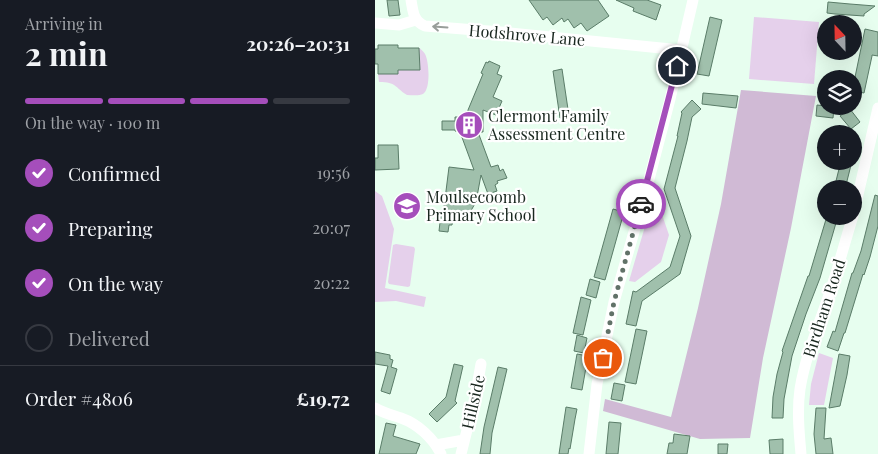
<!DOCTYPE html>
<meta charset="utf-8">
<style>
body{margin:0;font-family:"Playfair Display",serif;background:#242831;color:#f1f3f6;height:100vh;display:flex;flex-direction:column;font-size:19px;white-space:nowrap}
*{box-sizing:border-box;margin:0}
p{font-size:16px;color:#9ea1a6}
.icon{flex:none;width:28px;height:28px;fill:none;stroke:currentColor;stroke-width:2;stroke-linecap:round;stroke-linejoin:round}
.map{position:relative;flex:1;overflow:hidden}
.drawer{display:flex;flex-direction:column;background:#171b24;width:375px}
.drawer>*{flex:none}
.needle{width:32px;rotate:338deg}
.tools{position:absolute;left:442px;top:15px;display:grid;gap:10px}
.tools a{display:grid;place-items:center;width:45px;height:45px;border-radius:50%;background:#171b24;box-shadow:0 5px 20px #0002;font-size:25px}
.pin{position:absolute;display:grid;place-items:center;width:42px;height:42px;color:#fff;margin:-21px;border:2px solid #fff;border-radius:50%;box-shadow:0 1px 5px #0007}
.courier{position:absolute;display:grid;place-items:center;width:50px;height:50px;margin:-25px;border:4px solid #a54ebb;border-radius:50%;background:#fff;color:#222;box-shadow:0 1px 6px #0007}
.summary em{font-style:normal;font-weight:700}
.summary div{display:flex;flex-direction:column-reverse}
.summary{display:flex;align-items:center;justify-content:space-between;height:85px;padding:0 25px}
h1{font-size:32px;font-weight:700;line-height:38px}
.bar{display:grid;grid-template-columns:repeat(4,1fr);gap:8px 5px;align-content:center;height:60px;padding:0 25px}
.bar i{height:6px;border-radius:4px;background:#363941}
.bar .selected{background:#a54ebb}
.bar p{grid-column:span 4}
.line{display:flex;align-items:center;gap:12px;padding:0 25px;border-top:1px solid #363941}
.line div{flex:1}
ol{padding:0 25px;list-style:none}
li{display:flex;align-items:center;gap:15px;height:55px}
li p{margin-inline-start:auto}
li .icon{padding:5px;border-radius:50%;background:#a54ebb;color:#fff;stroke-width:4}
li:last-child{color:#9ea1a6}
li i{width:28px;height:28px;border:2px solid #363941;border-radius:50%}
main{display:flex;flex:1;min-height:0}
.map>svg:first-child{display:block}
</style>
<main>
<section class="drawer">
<div class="summary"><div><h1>2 min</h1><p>Arriving in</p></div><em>20:26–20:31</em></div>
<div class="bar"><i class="selected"></i><i class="selected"></i><i class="selected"></i><i></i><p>On the way · 100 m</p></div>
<ol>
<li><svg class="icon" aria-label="check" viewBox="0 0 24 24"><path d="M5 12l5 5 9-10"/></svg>Confirmed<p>19:56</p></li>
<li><svg class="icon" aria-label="check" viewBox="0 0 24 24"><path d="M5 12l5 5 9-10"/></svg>Preparing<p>20:07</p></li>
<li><svg class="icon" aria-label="check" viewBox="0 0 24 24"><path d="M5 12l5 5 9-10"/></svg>On the way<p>20:22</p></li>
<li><i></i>Delivered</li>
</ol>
<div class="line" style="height:65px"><div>Order #4806</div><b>£19.72</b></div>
</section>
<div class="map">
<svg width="503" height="454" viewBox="0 0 503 454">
<rect width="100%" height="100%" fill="#e7feef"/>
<path fill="#e5d0eb" d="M379 17 444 22 439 84 374 79Z
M44 48C45 48 50 53 50 54 54 61 56 89 48 94 44 96 37 95 32 95 19 87 22 82 4 82L3 74H23V70H45Z
M0 191 7 196 19 229 10 288 51 297 49 307 21 301 0 302Z
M278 199 282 200 294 235 286 262 260 282 254 281Z
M21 244 39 247 40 249 35 286 33 287 14 284 13 282 18 245Z
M444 353 458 358 449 405H434L436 384Z"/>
<path fill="#d0bad5" d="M366 90 441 96 416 228 388 358 375 438 325 439 228 411 230 399 296 417 323 308 346 204Z"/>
<path fill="#a0c0ac" stroke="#5a7c68" d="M12 0H23L25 15 14 16Z
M154 0H223L234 16 212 31 206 23 199 28 193 19 189 22 187 18 178 25 172 17 168 20Z
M241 0H272L286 5 281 20 258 11 259 8Z
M453 2 475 4 500 6 489 14V16L460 14 452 13Z
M335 17 347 20 334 76 322 74Z
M490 29 503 32V56L497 55V56L489 93 479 91V82Z
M3 45H23V48H44L45 70H23V74H3V64H0V49H3Z
M114 61 125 66 122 74 127 76 118 97 127 101 121 115 108 110V132H103L116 167 123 165 125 171 128 169 132 178 122 181 123 183 120 185 122 191 113 194 106 175 101 202 94 214V219L78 217 77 225H74L73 232 64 231 66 214 68 215 74 167 99 170 85 132 80 131V130H67V121H80V117H93V110L108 74 106 73 111 62 113 63Z
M187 69 194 116 185 118 178 71Z
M328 93 363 96 361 108 327 104Z
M317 100 326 109 317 117 312 141 300 188 316 236 305 274 267 301 261 326 251 324 258 291 261 292 295 267 305 236 289 189 303 136H302L307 113 306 112Z
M442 105 459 107 458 118 441 116Z
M475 109 485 122 476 129 465 116Z
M3 145H23L24 169 0 170V158H3Z
M466 161H477L470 189H459Z
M500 195 503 196V226L495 257 489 275 488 274 470 333H469L463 351 452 347 458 331 460 332 477 273H478L486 251Z
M238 209 249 212 230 280 219 277Z
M452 216H463L445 278 431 314 417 356 409 399 408 418H397L398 397 402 374 408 352 407 351 433 276H434Z
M215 279 225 282 221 298 211 295Z
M206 297 216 300 208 335 198 333Z
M261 329 272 331 261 384 250 382Z
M202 335 212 338 209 353 199 351Z
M0 352 15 355V359L18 360 16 367 22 369 15 394 6 391 13 366 0 364Z
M202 354 213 356 207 390 196 388Z
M464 354 475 356 472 375 465 406 454 408Z
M79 364 88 366 80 401 82 403 62 422 54 414 71 397Z
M123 367 132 369 117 433 115 454H105L109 427Z
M239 383 250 385 247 401 236 399Z
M191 407 202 409 200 419 195 449 194 448 193 454H184Z
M441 408H451L449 439 456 438 458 454H441L439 434Z
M234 422 246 423 243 454H231Z
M11 423 21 425 18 436 45 444 41 454H4Z
M299 434 315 436 312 454H292L294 443H298Z
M408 439V454H395L394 440Z
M343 444H353L352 454H343Z"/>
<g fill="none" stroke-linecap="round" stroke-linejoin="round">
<path stroke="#fff" stroke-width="11" d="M36 0C38 11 38 21 50 26L126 32 306 50
M0 23 24 25 41 20
M479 212 503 108
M0 408C8 413 17 415 26 418 43 424 58 438 66 454
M61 445 89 440
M86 454 100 398 106 364
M214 454 222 384 239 302 273 183 295 99 318 0
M426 454C424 432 422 410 425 389 431 352 447 318 458 283 465 261 471 238 478 216"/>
</g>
<defs><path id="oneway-shaft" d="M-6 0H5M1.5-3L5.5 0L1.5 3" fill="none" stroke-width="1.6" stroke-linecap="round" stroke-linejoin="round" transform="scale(1.25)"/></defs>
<use stroke="#989e9a" href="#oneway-shaft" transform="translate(65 27) rotate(-176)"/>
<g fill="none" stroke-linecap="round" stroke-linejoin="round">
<path stroke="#617268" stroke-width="5" stroke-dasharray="0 9" d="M228 358 239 302 266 204"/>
<path stroke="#a54ebb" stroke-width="6" d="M266 204 302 66"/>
</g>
<defs>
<g id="building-disc" transform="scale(1.4375)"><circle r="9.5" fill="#a54ebb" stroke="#fff"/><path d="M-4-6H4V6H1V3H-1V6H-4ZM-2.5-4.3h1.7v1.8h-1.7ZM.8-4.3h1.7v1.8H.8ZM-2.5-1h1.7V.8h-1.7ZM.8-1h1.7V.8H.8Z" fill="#fff"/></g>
<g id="school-disc" transform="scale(1.4375)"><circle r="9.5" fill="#a54ebb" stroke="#fff"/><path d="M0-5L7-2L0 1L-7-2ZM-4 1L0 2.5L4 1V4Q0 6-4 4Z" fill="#fff"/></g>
</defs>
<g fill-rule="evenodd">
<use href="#building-disc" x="94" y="125"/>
<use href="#school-disc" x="32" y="206"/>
</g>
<g text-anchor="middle" stroke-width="4.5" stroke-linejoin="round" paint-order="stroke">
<g font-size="16" fill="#19271f" stroke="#fff">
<text transform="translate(152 35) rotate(5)" y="6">Hodshrove Lane</text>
<text transform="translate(449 308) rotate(-72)" y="6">Birdham Road</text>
<text transform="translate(98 402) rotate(-77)" y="6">Hillside</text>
</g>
<g font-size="16" fill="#19271f" stroke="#fff" text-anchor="start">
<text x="113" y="122">Clermont Family<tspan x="113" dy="18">Assessment Centre</tspan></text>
<text x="51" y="203">Moulsecoomb<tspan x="51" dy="18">Primary School</tspan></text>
</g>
</g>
</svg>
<div class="tools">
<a><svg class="needle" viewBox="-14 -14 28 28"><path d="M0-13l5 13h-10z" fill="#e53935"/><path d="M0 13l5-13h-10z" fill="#9ea1a6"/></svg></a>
<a><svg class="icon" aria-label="layers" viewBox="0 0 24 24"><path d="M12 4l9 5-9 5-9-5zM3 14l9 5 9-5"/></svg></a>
<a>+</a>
<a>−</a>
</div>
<div class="pin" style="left:228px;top:358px;background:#ea580c"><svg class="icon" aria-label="bag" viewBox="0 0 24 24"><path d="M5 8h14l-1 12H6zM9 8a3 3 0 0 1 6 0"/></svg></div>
<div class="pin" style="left:302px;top:66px;background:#1f2937"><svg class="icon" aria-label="home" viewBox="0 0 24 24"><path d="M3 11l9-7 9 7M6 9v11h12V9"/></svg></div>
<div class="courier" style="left:266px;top:204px"><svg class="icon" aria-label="car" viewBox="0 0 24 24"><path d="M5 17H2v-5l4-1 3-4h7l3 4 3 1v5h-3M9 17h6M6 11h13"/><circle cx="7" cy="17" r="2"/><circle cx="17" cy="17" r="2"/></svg></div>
</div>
</main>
